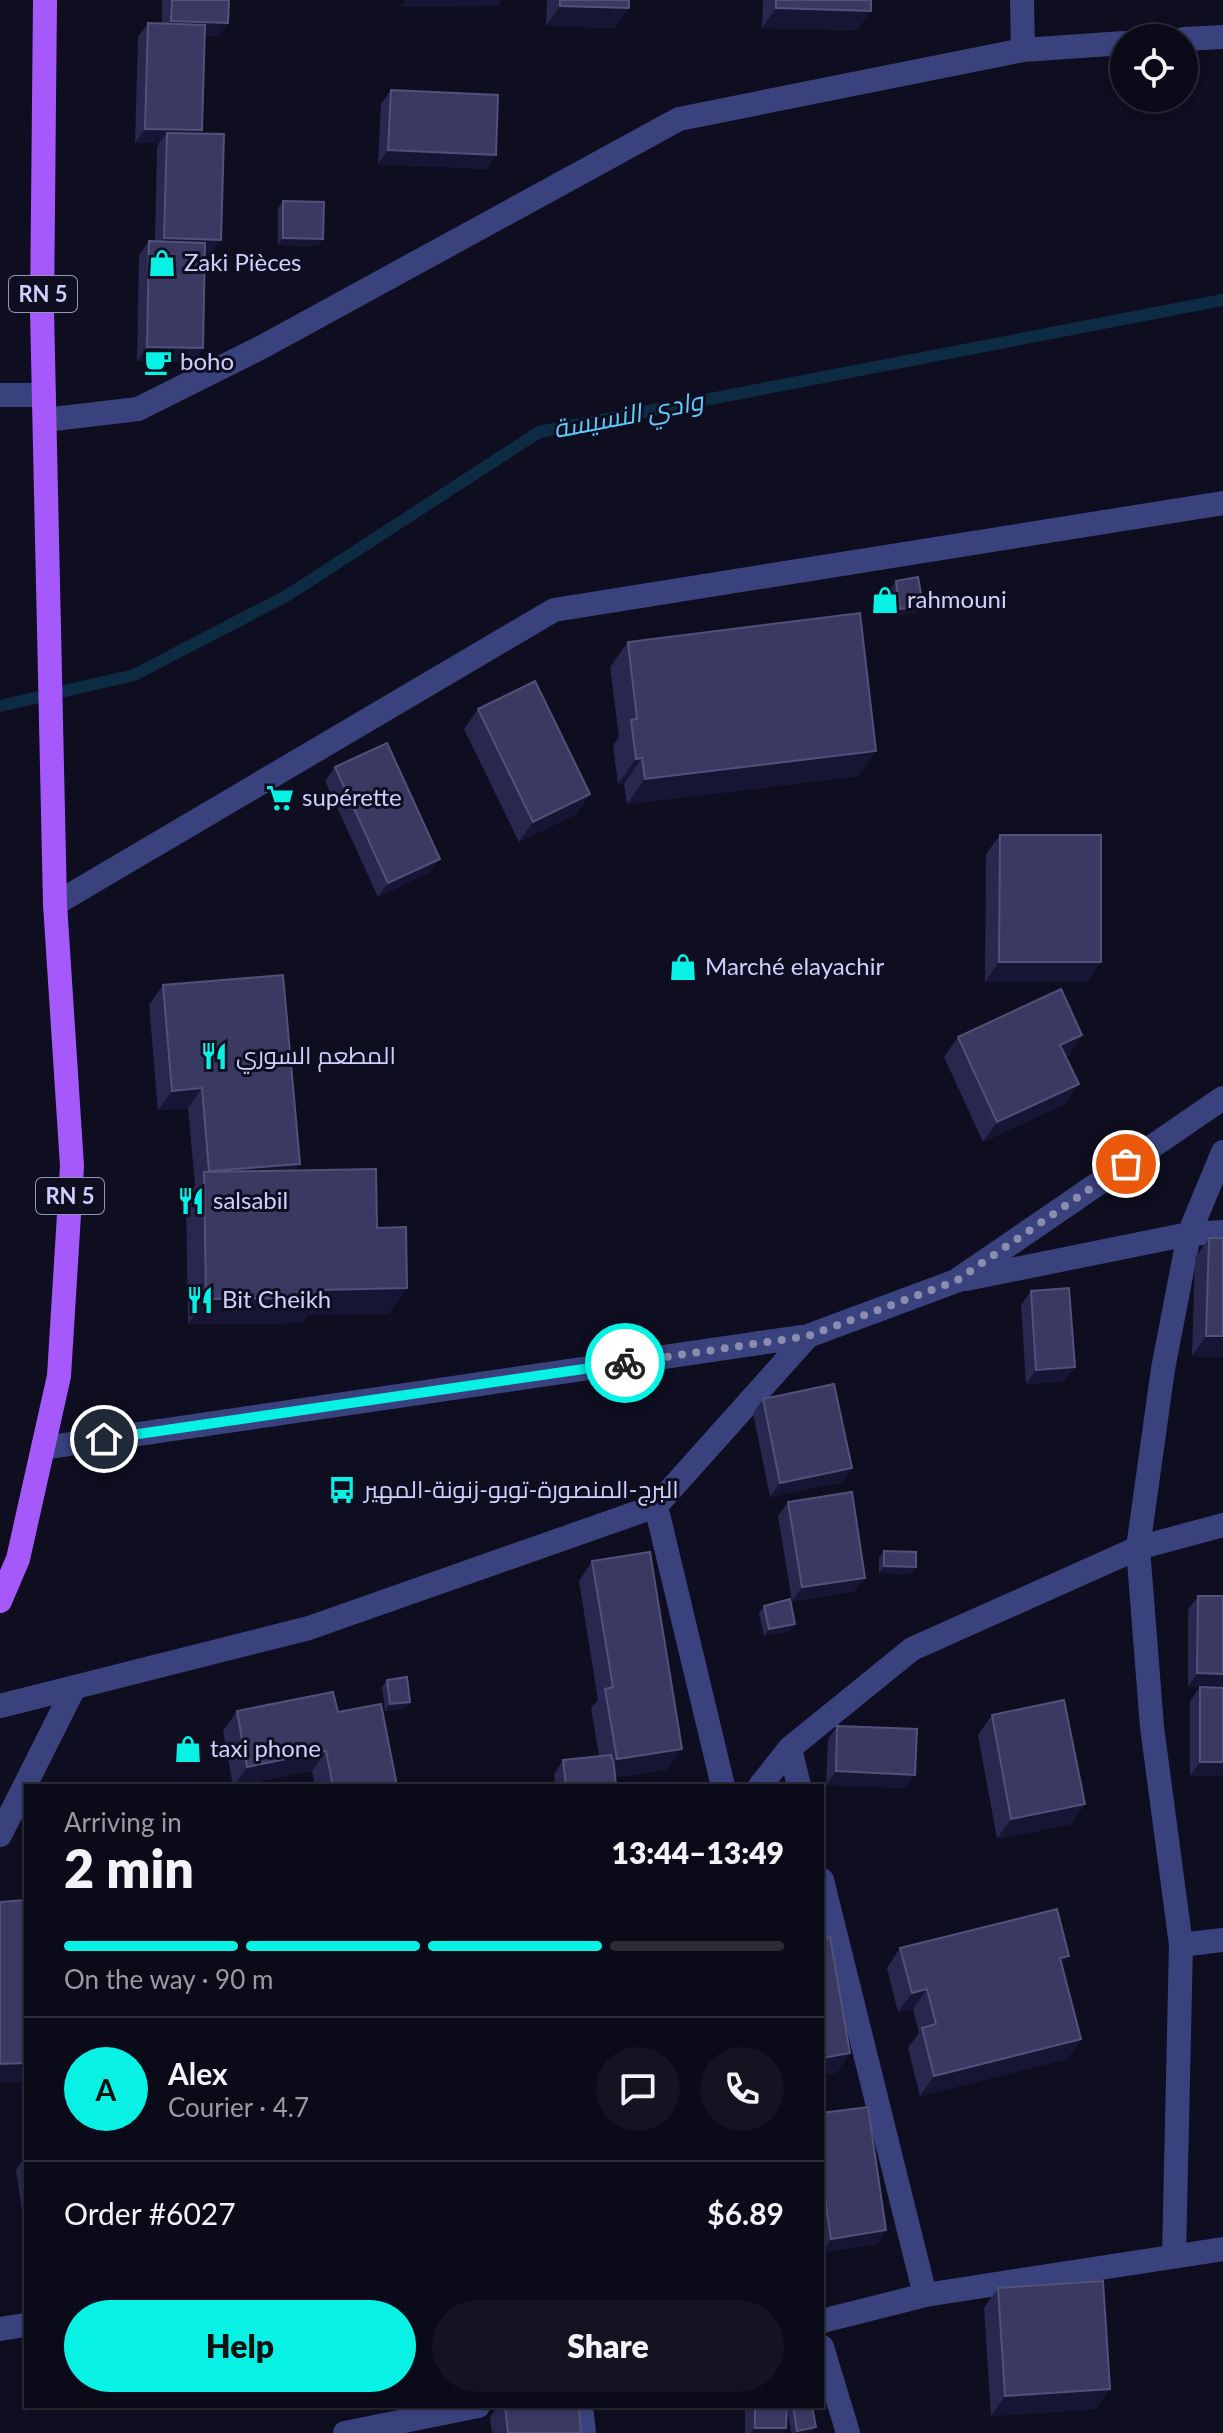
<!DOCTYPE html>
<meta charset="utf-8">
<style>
body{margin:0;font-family:Lato,Cairo,sans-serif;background:#131321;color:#f1f3f6;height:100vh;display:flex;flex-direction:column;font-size:30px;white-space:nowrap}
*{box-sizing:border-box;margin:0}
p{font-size:26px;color:#999aa2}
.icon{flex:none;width:44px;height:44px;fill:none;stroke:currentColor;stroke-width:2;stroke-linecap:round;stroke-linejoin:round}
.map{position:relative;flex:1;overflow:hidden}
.side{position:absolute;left:24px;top:1784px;width:800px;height:624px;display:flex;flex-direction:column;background:#0a0a18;border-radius:0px;box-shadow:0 2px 6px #0004,0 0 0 2px #2a2b37}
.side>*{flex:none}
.buttons{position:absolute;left:1110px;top:24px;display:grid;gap:16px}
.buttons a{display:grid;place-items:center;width:88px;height:88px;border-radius:50%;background:#0a0a18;box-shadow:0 2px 6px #0004,0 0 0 2px #2a2b37;font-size:40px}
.pin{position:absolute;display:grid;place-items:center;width:68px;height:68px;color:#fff;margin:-34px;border:4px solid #fff;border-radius:50%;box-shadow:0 2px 8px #0007}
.courier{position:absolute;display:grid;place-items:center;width:80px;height:80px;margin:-40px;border:6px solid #07f1e5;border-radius:50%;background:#fff;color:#222;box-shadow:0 2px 10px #0007}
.overview em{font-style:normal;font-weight:800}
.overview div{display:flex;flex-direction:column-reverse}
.overview{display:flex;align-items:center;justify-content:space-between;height:136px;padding:0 40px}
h1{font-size:52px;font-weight:800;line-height:60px}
.bar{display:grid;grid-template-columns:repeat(4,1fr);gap:12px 8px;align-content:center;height:96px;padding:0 40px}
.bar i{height:10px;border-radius:6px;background:#2a2b37}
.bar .on{background:#07f1e5}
.bar p{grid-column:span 4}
.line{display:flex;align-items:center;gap:20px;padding:0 40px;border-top:2px solid #2a2b37}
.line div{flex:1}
.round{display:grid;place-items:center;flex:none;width:84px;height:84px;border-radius:42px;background:#131321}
.action{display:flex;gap:16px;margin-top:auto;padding:16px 40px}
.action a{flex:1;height:92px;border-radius:48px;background:#07f1e5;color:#111;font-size:32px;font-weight:800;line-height:92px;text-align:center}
.action a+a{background:#131321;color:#f1f3f6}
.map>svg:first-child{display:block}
</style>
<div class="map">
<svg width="1223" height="2433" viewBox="0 0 1223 2433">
<rect width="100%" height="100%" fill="#0e0e20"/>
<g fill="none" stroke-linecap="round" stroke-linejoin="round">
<path stroke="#0e2b44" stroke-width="12" d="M0 706 134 675 288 595 539 432 1223 300"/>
<path stroke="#3a427e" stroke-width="24" d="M1022 0 1023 50
M1184 39 1223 37
M0 395H44
M45 420 138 409 262 347 679 119 1023 50 1124 43
M55 904 554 610 1223 503
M966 1279 1189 1234 1223 1232
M43 1448 808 1336 956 1281 1223 1098
M656 1506 723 1786
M0 1706 309 1628 656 1506 808 1336
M790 1748 799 1786
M760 1786 790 1748 912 1649 1138 1548 1223 1525
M0 1835 73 1690
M822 1880 925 2295
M1181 1945 1152 1727 1138 1548 1163 1369 1189 1234 1223 1152
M1174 2256 1181 1945 1223 1940
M822 2321 925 2295 1223 2249
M0 2329 26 2325
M822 2347 848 2433
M581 2406 584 2433
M345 2433 478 2406"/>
<path stroke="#a659fa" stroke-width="24" d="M0 1601 18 1559 59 1376 72 1166 55 904 42 310 45 0"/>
</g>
<path fill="#28274e" d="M162 0H229L228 23 219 36H204L200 134 211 253H205L203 348 193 362 137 361 139 255 149 241H155L157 147 159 143H135L138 37 148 23 162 24Z
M547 0H629L615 28 546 26Z
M763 0H871L857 30 762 28Z
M391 90 496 155 487 169 378 164 381 104Z
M283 201 323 239 318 246 278 245V208Z
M896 581 923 605 918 612 895 616 891 588Z
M628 642 859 776 627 804 624 784H618L613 745 619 737 610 667Z
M478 709 590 794 576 814 519 842 464 729Z
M335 767 430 872 378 897 325 781Z
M1000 835 1087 982H985L986 854Z
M163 985 295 1171 377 1228 389 1314 308 1315 302 1323 188 1324 186 1197 195 1185 188 1108 158 1110 149 1005Z
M1082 1035 1069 1055 1066 1056 1065 1104 983 1142 944 1057 958 1037Z
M1209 1238H1223V1357L1192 1356 1195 1258Z
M1031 1291 1065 1381 1026 1384 1021 1305Z
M763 1399 852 1468 842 1482 770 1497 753 1413Z
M788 1502 865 1578 855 1591 792 1601 778 1516Z
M884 1551 916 1567 911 1574 879 1573V1558Z
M592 1561 668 1769 616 1777V1786H555L554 1774 563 1760 599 1756 591 1708 598 1700 579 1581Z
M1198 1596H1223V1776H1190V1701L1200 1687H1188V1610Z
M764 1606 790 1631 764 1636 759 1613Z
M387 1680 405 1709 385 1711 382 1687Z
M237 1711 338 1712 397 1786H315L312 1771 233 1786 223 1731Z
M992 1715 1085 1804 1071 1824 997 1839 978 1735Z
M837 1726 905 1788 826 1785 828 1739Z
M900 1948 1062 1965 1081 2039 1067 2059 920 2096 908 2048 919 2033 913 2009 898 2012 887 1968Z
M822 2113 886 2230 877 2244 822 2252Z
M26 2156V2238L16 2170Z
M998 2288 1096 2409 991 2416 984 2308Z
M498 2406H579L581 2433H492L490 2417Z
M745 2406H787L783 2433H745Z
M787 2406H812V2433H791Z"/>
<path fill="#161534" d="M405 0H502L498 6 400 7Z
M560 6 629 8 615 28 546 26Z
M776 8 871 11 857 30 762 28Z
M171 21 228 23 219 36 161 35Z
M145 129 202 130 193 144 167 133 159 143H135Z
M388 150 496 155 487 169 378 164Z
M164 238 221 240 211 253 155 252Z
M283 238 323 239 318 246 278 245Z
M147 347 203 348 193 362 137 361Z
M923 605 918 612 895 616 900 609Z
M876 751 859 776 627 804 645 779Z
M642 758 624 784H618L636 759Z
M590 794 576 814 519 842 533 822Z
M440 859 430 872 378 897 388 883Z
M999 962H1101L1087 982H985Z
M1082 1035 1069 1055 1046 1065 1060 1045Z
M1079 1084 1065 1104 983 1142 997 1122Z
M202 1088 188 1108 158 1110 172 1091Z
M300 1164 286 1183 209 1171Z
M407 1288 389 1314 308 1315 302 1323 188 1324 206 1299 320 1290Z
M1206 1336H1223V1357L1192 1356Z
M1075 1367 1065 1381 1026 1384 1036 1370Z
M852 1468 842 1482 770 1497 780 1483Z
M884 1566 916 1567 911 1574 879 1573Z
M865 1578 855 1591 792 1601 802 1587Z
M795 1624 790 1631 764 1636 769 1629Z
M1197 1673 1223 1674V1688L1188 1687Z
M410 1702 405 1709 385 1711 390 1704Z
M682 1749 668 1769 603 1779 617 1759Z
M326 1751 312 1771 234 1786 247 1767Z
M1200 1762H1223V1776H1190Z
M836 1771 915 1775 905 1788 826 1785Z
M1085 1804 1071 1824 997 1839 1011 1819Z
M1069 1956 1055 1976 1060 1958Z
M927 1989 913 2009 898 2012 912 1993Z
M1081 2039 1067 2059 920 2096 934 2076Z
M850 2053 837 2073 822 2076V2058Z
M26 2063V2082L0 2083V2064Z
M886 2230 877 2244 822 2252 831 2239Z
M1110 2389 1096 2409 991 2416 1005 2396Z
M816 2427 812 2433H795L797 2431Z
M755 2428H786L783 2433H751Z"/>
<path fill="#3a3961" stroke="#51517a" stroke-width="2" d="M172 0H229L228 23 171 21Z
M560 0H629V8L560 6Z
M776 0H871V11L776 8Z
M148 23 205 25 202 130 145 129Z
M391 90 498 95 496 155 388 150Z
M167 133 224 134 221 240 164 238Z
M283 201 324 202 323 239 283 238Z
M149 241 205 243 203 348 147 347Z
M918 577 923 605 900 609 896 581Z
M860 613 876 751 645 779 642 758 636 759 631 720 637 719 628 642Z
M535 681 590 794 533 822 478 709Z
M387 743 440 859 388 883 335 767Z
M1000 835H1101V962H999Z
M283 975 300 1164 209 1171 202 1088 172 1091 163 985Z
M1061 989 1082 1035 1060 1045 1079 1084 997 1122 958 1037Z
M376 1169 377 1228 406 1227 407 1288 320 1290V1298L206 1299 204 1172Z
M1209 1238H1223V1336H1206Z
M1069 1288 1075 1367 1036 1370 1031 1291Z
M834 1384 852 1468 780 1483 763 1399Z
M852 1492 865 1578 802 1587 788 1502Z
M884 1551 916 1552V1567L884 1566Z
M650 1552 682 1749 617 1759 605 1689 613 1687 592 1561Z
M1198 1596H1223V1674L1197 1673Z
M790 1599 795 1624 769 1629 764 1606Z
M407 1677 410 1702 390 1704 387 1680Z
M1200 1687 1223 1688V1762H1200Z
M333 1692 338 1712 381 1704 397 1786H333L326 1751 247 1767 237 1711Z
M1064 1700 1085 1804 1011 1819 992 1715Z
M837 1726 917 1729 915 1775 836 1771Z
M611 1755 614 1765 616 1786H566L563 1760Z
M26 1900V2063L0 2064V1902Z
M1057 1909 1069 1956 1060 1958 1081 2039 934 2076 922 2028 936 2024 927 1989 912 1993 900 1948Z
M830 1937 850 2053 822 2058V1939Z
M868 2107 886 2230 831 2239 822 2178V2113Z
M1103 2281 1110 2389 1005 2396 998 2288Z
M505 2406H579L581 2433H508Z
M755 2406H787L786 2428H755Z
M793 2406H812L816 2427 797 2431Z"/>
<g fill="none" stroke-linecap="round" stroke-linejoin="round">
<path stroke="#8b8cb0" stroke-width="8" stroke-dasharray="0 14.4" d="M625 1363 808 1336 956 1281 1126 1164"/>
<path stroke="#07f1e5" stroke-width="10" d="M104 1439 625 1363"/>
</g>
<defs>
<g id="shop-bare" transform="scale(2.16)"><path d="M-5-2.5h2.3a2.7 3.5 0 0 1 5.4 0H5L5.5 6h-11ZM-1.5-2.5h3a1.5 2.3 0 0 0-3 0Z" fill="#07f1e5" stroke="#0e0e20" stroke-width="2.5" paint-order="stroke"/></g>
<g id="cafe-bare" transform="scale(2.16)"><path d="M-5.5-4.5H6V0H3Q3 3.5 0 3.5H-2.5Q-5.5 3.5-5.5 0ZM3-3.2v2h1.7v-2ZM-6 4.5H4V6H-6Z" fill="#07f1e5" stroke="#0e0e20" stroke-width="2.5" paint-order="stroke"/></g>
<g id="supermarket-bare" transform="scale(2.16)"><path d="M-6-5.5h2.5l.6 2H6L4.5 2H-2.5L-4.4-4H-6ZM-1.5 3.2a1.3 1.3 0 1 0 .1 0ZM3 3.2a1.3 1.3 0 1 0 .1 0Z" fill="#07f1e5" stroke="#0e0e20" stroke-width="2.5" paint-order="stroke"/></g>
<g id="restaurant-bare" transform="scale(2.16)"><path d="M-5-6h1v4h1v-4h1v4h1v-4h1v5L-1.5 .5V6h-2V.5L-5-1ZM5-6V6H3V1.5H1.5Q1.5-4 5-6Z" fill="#07f1e5" stroke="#0e0e20" stroke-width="2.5" paint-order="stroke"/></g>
<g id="bus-bare" transform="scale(2.16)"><path d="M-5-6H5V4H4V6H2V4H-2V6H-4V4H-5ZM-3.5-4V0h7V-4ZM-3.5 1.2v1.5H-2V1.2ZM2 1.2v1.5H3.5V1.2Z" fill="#07f1e5" stroke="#0e0e20" stroke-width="2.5" paint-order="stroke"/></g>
</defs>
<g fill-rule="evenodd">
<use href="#shop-bare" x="162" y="263"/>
<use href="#cafe-bare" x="158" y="362"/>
<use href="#shop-bare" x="885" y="600"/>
<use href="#supermarket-bare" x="280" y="798"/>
<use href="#shop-bare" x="683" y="967"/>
<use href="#restaurant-bare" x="214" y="1056"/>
<use href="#restaurant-bare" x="191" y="1201"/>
<use href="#restaurant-bare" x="200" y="1300"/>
<use href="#bus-bare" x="342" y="1490"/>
<use href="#shop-bare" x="188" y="1749"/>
</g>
<g text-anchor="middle" stroke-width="6" stroke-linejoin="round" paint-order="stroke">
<g fill="#0e0e20" stroke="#9496bb" stroke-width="2">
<rect x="9" y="276" width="68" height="36" rx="6"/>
<rect x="36" y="1178" width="68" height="36" rx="6"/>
</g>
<g font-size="22" font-weight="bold" fill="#ced0fe">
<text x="43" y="302">RN 5</text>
<text x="70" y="1204">RN 5</text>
</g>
<g font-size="24" fill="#ced0fe" stroke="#0e0e20" text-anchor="start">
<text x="184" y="271">Zaki Pièces</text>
<text x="180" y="370">boho</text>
<text x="907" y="608">rahmouni</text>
<text x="302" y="806">supérette</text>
<text x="705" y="975">Marché elayachir</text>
<text x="236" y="1064">المطعم السوري</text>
<text x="213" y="1209">salsabil</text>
<text x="222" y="1308">Bit Cheikh</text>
<text x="364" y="1498">البرج-المنصورة-توبو-زنونة-المهير</text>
<text x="210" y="1757">taxi phone</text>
</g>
<g font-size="26" font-style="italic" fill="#60cafa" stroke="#0e0e20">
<text transform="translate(628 415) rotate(-11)" y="9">وادي النسيسة</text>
</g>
</g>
</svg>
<div class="buttons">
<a><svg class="icon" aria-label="locate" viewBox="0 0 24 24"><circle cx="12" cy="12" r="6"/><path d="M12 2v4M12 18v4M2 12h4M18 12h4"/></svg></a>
</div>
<div class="pin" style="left:1126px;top:1164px;background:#ea580c"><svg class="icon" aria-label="bag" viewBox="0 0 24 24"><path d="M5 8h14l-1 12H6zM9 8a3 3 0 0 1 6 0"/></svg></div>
<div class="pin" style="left:104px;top:1439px;background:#1f2937"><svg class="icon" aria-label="home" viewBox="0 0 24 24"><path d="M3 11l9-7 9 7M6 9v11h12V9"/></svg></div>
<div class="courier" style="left:625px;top:1363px"><svg class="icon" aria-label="bike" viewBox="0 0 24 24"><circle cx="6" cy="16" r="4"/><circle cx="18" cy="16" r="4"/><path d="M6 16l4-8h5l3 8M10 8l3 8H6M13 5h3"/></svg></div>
<section class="side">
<div class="overview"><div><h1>2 min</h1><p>Arriving in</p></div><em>13:44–13:49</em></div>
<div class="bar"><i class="on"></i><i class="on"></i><i class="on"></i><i></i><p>On the way · 90 m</p></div>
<div class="line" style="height:144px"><b class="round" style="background:#07f1e5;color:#111">A</b><div><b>Alex</b><p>Courier · 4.7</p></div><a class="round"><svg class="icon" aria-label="chat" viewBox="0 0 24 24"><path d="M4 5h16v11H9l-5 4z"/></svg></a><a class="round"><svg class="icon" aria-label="phone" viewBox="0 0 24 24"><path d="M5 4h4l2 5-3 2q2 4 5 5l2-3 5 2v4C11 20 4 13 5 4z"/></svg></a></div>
<div class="line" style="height:104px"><div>Order #6027</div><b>$6.89</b></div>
<div class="action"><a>Help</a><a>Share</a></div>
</section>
</div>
